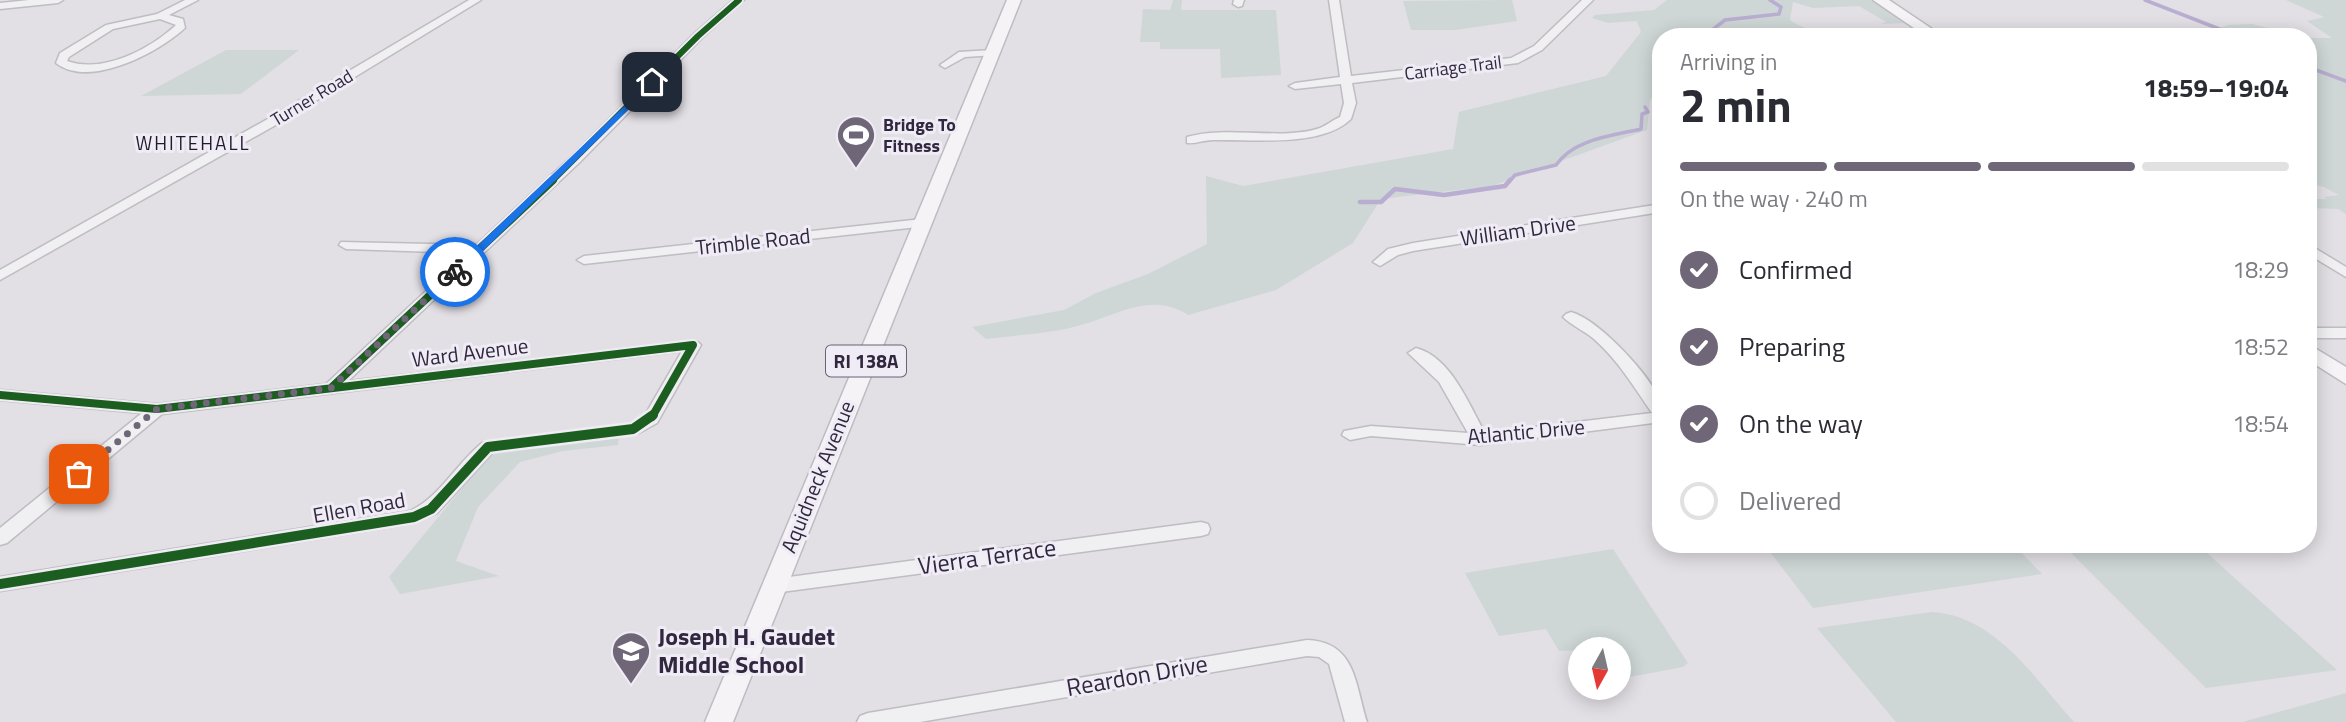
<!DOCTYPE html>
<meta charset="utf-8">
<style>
body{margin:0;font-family:"Titillium Web",sans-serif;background:#f7f7f7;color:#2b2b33;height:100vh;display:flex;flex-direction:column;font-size:26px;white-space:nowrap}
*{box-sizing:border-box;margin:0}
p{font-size:23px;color:#7c7c81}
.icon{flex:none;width:38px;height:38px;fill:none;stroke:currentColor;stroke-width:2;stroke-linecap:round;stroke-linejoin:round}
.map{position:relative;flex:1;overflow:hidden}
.drawer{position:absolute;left:1652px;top:28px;width:665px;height:525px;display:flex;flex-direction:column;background:#fff;border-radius:28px;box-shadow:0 4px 18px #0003}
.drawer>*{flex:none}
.needle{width:46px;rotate:188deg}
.fabs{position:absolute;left:1568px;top:637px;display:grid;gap:14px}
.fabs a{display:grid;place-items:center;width:63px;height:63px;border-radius:50%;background:#fff;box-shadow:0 4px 18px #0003;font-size:35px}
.pin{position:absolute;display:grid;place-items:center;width:60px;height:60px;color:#fff;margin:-30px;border-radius:14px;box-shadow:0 4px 10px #0006}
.courier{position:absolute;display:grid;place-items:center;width:70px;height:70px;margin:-35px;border:5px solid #1a73e8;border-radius:50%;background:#fff;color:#222;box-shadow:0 2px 9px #0007}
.overview em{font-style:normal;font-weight:700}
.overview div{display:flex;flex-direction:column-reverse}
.overview{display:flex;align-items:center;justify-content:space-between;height:119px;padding:0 28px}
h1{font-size:46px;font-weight:700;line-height:52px}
.bar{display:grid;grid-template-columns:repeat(4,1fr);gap:10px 7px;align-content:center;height:84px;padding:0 28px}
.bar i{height:9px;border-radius:5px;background:#e1e1e2}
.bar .selected{background:#6f6778}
.bar p{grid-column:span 4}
ol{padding:0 28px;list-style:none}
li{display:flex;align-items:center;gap:21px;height:77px}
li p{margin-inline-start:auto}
li .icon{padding:7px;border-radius:50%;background:#6f6778;color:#fff;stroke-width:4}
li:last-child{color:#7c7c81}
li i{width:38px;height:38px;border:4px solid #e1e1e2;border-radius:50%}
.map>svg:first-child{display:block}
</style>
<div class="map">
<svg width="2346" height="722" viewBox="0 0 2346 722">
<rect width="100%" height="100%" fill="#e2dfe5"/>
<path fill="#ced7d6" d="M1173 0H1182L1181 10H1276L1281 75 1221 78 1220 49H1160V42H1140L1143 9 1170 10Z
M1512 0 1517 21 1455 30H1411L1403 1Z
M1667 0H1870L1908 23 1881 24 1886 22 1859 6 1813 8 1793 2 1790 20C1802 29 1814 29 1827 37H1749L1740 32 1726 37H1661V91L1650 100 1647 130 1492 186 1381 199 1353 243 1276 290 1188 315C1150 290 1113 318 1074 327 1046 334 1015 335 986 339L972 327 1064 310 1096 293 1148 274 1207 244 1206 176 1243 186 1453 149 1459 112 1606 76 1641 32 1637 21 1608 23 1592 18 1595 15 1654 10Z
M2286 0H2346V214L2338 209 2308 208V199H2327L2324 197 2339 195 2324 187 2308 183V38H2332L2307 21 2324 17Z
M2252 24 2305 37H2223L2214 30 2228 25Z
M226 50H299L241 94 141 96Z
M619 435 618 445 563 451 520 462 478 507 456 561 499 576 400 594 389 577 487 458C517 439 583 440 619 435Z
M1764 544H2013L2042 574 1813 608Z
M2062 544H2197L2337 670 2206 688Z
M1613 549 1688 663 1683 667 1619 679V649L1559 651 1546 629 1499 636 1465 573Z
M1932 612C1996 616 2034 678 2074 722H1896L1817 628Z
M2346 693V722H2243Z"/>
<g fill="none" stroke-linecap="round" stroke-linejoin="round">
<path stroke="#b9add1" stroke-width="3.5" d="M2145 0 2240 37
M1703 37 1725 20 1779 14 1781 7 1770 0
M2308 67 2346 81
M1509 182 1515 175 1556 165C1574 139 1611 136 1641 129L1642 114 1648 112 1645 107"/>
<path stroke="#b9add1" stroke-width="4.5" d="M1360 202H1381L1395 189 1444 195 1505 186 1510 180"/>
<g stroke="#bfbcc2" stroke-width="3">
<path id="minor" d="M29 0H63L58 3 0 9V3Z
M185 0H198L169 15 183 19 185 28C158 53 89 89 56 63L60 53 106 25 157 14ZM160 19 176 25C150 49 103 74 67 61L69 57 113 29Z
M469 0H481L281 122 0 280V270L273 116Z
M733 0H744L702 38 580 162 348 381 698 342 701 345 657 423 639 433 493 452 437 513 414 523 0 591V577L410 511C440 497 456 464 482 443L629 424 645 415 682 351 162 414 7 543 0 545V528L142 413 0 400V390L157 404 326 384 467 253 346 249 339 245 341 242 476 245 572 156 694 34Z
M1234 0H1244L1242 6 1238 7 1233 4Z
M1329 0H1339L1351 76 1511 58 1534 46 1582 0H1593L1542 50 1518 63 1352 83 1356 103 1351 119C1321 148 1253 139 1213 140 1204 140 1196 144 1187 143V137C1228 125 1282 141 1320 128 1327 125 1333 120 1340 117L1344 103 1341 84 1295 89 1289 86 1295 83 1340 77Z
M992 50 997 53 996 55 965 57 945 68 940 65 959 52Z
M1661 204V212L1413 251 1398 255 1380 266 1373 262 1388 249 1413 243Z
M922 219 929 223 927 226 584 264 577 260 584 256Z
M2308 244 2346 267V277L2308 254Z
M1571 312C1599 320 1649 374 1660 400 1662 406 1661 416 1661 422L1480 445 1371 436 1350 440 1342 435 1344 431 1371 426 1468 433 1439 382 1408 353 1416 348C1451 357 1469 405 1485 433L1652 413C1634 387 1618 360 1594 339 1585 331 1572 326 1563 317L1566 314Z
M2308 328H2346V338H2308Z
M1201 522 1208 524 1210 529 1208 534 1201 536 774 593 767 591 764 586 767 581 774 579Z
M1307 640C1356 642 1355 684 1367 722H1345L1329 664 1319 657 1307 656 920 722H857L860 716 868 713Z"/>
</g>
<g stroke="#bfbbc3" stroke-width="3">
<path id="major" d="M1007 0H1021L733 722H705Z
M1873 0H1889L1944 37H1927Z
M2308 344 2346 367V384L2308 360Z"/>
</g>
<use href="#minor" fill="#f0eff2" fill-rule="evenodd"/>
<use href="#major" fill="#f5f3f6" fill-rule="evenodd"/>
<g stroke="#f0ecf5" stroke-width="10">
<path id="cycleway-far2" d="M551 182 698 36 739 0"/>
</g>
<g stroke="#f0ecf5" stroke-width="12">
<path id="cycleway-far1" d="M331 388 553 180
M0 395 157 409 693 345 652 417"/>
</g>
<g stroke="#f0ecf5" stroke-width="15">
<path id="cycleway" d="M0 584 414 517 431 509 488 447 633 429 653 415"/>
</g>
<use href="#cycleway-far2" stroke="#1b5e20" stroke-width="6"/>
<use href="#cycleway-far1" stroke="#1b5e20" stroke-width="8"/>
<use href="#cycleway" stroke="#1b5e20" stroke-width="10"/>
</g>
<path fill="#1a73e8" d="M652 80 655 84 459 274H452V270Z"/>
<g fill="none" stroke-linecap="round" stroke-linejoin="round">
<path stroke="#6f6778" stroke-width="7" stroke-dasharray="0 12.6" d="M79 474 157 409 331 388 455 272"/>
</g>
<defs>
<g id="stadium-pin" transform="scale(2.0125)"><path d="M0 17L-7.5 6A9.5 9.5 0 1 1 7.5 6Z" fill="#6f6778" stroke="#f0ecf5"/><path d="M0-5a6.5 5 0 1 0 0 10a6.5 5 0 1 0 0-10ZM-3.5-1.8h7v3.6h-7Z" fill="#fff"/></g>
<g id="school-pin" transform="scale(2.0125)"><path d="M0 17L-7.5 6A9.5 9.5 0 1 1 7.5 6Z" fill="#6f6778" stroke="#f0ecf5"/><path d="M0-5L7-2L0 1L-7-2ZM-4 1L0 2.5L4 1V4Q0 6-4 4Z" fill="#fff"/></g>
</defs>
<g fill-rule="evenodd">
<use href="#stadium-pin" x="856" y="135"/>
<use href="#school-pin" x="631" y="651"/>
</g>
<g text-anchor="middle" stroke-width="6" stroke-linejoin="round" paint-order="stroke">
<g font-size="18" fill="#31273e" stroke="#f0ecf5">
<text transform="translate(1453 68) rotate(-7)" y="6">Carriage Trail</text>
<text transform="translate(312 98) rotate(-31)" y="6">Turner Road</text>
</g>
<g font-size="18" font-weight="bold" fill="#31273e" stroke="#f0ecf5" text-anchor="start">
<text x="883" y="131">Bridge To<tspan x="883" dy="21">Fitness</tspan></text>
</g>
<g font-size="19" letter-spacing="2" fill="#23192e" stroke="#f0ecf5">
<text x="193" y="150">WHITEHALL</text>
</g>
<rect fill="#f0ecf5" stroke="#6a6275" stroke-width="2" x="826" y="345.5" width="80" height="31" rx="5"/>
<g font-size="19" font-weight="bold" fill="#31273e">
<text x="866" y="368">RI 138A</text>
</g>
<g font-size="21" fill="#31273e" stroke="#f0ecf5">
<text transform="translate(1518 231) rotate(-8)" y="7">William Drive</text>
<text transform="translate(753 242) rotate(-6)" y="7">Trimble Road</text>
<text transform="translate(470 353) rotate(-7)" y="7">Ward Avenue</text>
<text transform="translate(1526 432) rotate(-5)" y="7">Atlantic Drive</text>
<text transform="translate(818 477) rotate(-68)" y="7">Aquidneck Avenue</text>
<text transform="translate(359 508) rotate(-10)" y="7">Ellen Road</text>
</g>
<g font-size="24" fill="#31273e" stroke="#f0ecf5">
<text transform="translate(987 557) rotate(-8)" y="8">Vierra Terrace</text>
<text transform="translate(1137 676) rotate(-10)" y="8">Reardon Drive</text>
</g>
<g font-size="24" font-weight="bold" fill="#31273e" stroke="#f0ecf5" text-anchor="start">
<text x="658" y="645">Joseph H. Gaudet<tspan x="658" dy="28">Middle School</tspan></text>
</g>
</g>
</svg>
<div class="fabs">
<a><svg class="needle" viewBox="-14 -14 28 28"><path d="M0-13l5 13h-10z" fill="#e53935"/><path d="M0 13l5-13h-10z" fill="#7c7c81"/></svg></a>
</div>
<div class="pin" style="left:79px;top:474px;background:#ea580c"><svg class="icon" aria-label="bag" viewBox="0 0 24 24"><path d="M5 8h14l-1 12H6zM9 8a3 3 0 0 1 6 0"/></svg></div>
<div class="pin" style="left:652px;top:82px;background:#1f2937"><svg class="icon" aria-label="home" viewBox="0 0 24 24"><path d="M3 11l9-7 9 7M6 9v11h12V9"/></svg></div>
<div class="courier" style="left:455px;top:272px"><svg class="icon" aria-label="bike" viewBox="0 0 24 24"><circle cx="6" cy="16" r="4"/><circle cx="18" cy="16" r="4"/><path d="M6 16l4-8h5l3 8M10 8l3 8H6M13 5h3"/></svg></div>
<section class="drawer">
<div class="overview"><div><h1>2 min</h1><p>Arriving in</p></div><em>18:59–19:04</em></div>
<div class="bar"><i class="selected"></i><i class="selected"></i><i class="selected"></i><i></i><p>On the way · 240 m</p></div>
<ol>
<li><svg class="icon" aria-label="check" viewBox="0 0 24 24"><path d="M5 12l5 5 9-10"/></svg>Confirmed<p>18:29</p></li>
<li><svg class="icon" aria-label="check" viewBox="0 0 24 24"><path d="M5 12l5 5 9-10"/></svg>Preparing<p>18:52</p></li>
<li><svg class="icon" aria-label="check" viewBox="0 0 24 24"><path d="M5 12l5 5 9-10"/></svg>On the way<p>18:54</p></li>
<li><i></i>Delivered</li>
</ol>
</section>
</div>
